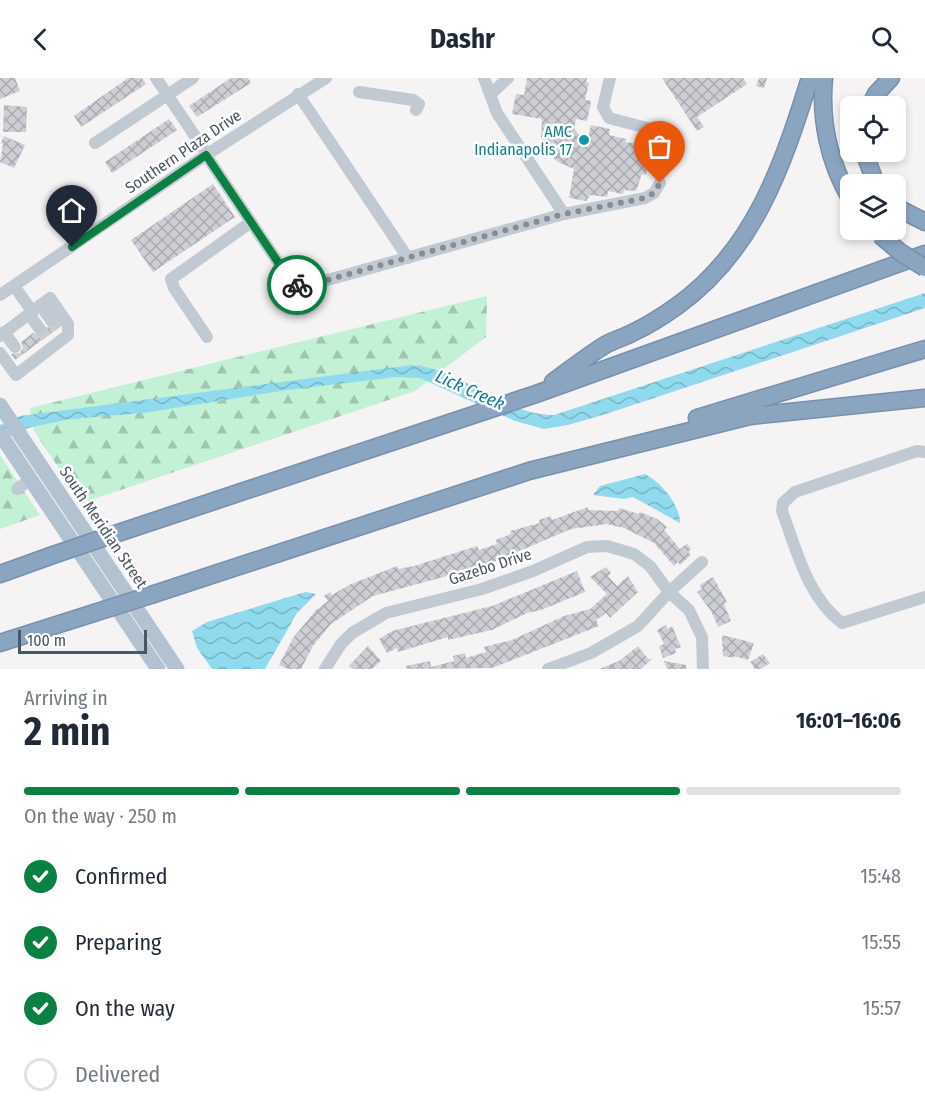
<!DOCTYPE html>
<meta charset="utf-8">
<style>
body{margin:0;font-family:"Fira Sans Condensed",sans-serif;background:#f2f2f3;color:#1f2937;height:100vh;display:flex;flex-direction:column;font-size:22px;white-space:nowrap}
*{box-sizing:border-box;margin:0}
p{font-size:20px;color:#747a83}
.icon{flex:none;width:33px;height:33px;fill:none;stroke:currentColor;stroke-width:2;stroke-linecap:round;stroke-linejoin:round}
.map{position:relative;height:591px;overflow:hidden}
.sheet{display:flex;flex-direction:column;background:#fff;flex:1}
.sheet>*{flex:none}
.tools{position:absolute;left:840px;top:18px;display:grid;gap:12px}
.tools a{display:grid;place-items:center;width:66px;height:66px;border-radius:9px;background:#fff;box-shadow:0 3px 9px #0003;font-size:30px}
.scale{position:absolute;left:18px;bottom:15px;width:129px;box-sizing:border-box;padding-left:6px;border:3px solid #4a5661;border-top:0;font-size:16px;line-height:21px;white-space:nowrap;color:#4a5661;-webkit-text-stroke:4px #fff;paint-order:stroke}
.pin{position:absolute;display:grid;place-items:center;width:51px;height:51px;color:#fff;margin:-62px -26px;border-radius:50% 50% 50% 0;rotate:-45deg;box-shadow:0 0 6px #0007}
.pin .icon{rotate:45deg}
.courier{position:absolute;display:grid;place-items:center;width:60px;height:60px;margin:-30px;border:4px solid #0b8043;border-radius:50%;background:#fff;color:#222;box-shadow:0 2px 8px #0007}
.summary em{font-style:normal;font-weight:700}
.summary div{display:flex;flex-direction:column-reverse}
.summary{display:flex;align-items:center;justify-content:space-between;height:102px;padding:0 24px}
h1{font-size:39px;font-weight:700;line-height:45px}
.bar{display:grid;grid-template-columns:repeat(4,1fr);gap:9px 6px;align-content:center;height:72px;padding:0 24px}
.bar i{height:8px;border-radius:4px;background:#e0e1e3}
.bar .current{background:#0b8043}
.bar p{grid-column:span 4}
ol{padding:0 24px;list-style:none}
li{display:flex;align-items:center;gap:18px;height:66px}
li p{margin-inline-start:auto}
li .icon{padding:6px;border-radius:50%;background:#0b8043;color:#fff;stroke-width:4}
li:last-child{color:#747a83}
li i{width:33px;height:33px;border:3px solid #e0e1e3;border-radius:50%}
header{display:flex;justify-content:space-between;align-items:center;height:78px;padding:0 24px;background:#fff;font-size:27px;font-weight:700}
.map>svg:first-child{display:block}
</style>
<header><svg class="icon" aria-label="back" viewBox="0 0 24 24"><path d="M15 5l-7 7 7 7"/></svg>Dashr<svg class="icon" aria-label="search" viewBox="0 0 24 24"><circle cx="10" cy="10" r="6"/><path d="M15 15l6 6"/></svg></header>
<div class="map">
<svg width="925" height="591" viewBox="0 0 925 591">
<defs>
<pattern id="forest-firs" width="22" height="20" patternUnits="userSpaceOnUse" patternTransform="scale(1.5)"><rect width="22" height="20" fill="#c3f1d5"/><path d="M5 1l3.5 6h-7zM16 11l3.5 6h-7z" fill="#a0c6b0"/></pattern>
<pattern id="water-waves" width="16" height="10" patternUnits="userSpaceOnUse" patternTransform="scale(1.5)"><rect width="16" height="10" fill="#90daee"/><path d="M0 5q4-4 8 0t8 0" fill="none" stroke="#78b4c4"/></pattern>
<pattern id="building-cross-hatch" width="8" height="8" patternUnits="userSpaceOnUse" patternTransform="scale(1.5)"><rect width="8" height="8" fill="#cdcfd5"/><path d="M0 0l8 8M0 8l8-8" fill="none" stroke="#a8abb0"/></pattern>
</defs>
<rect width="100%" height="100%" fill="#f5f3f3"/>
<path fill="url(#forest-firs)" d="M487 218 486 259 415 313 82 425 34 353 30 330Z
M0 377 40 437 0 451Z"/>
<path fill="url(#water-waves)" d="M925 215V230L606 336 568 347 544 351 515 343 420 300 396 299 287 312 143 335 70 341 28 350 0 363V347L20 338 412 287C464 291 502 337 554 337Z
M645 396C662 405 680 427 680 445L633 419 624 421 593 417 600 408Z
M305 514 316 516 297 535 265 591H212L197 570 192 553 207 544Z"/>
<path fill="url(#building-cross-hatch)" d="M0 0H15L20 13 0 21Z
M128 0H142L146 6 81 49 74 38Z
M231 0H248L251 5 197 39 189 28Z
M527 0H587L586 4 589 5 585 22 591 23 587 43 576 41 574 50 579 57 588 59 591 47 610 51 609 57 626 61 625 64 640 66 639 70 651 73 646 97 642 96 636 113 624 112 623 116 608 113 607 119 590 117 586 123 569 120 574 91 558 84 547 74 541 59 542 41 512 36 516 16 524 17Z
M662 0H743L747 6 697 39 704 49 697 53Z
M759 0H767L764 10 756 8Z
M4 27 27 29 26 54H3Z
M169 41 177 52 112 95 105 84Z
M4 58 25 67 14 90 0 84 3 67 1 65Z
M213 106 235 139 153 194 131 162Z
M58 246 60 249 15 282 11 276 20 275 23 269 21 264 33 255 40 258 46 254 47 249 52 250Z
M588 429V432L618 433 619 430 639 436 640 434 657 441 667 449 664 452 680 471 687 466 691 471 688 474 691 477 680 487 678 484 674 488 654 465 624 450 607 446 571 451 484 488 373 518 331 546 313 568 301 591H288L279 587 293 560 316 532 328 523 324 518 330 514 332 517 349 507 397 488 398 491 414 488 477 468 479 472 497 466 496 462 511 456 510 453 540 445 539 442 551 438 552 442Z
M606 489 611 495 608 498 617 508 628 498 638 514 610 540 606 535 596 542 599 548 492 590 407 591 406 588 430 583 431 589 454 583 453 578 465 575 466 580 486 574 484 569 512 562 564 538 590 531 607 516 590 499Z
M577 493 585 514 541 532 527 535 492 552 448 562V559L398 574 397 570 387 575 379 561 392 553 492 528Z
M713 499 727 524 724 526 731 543 718 549 711 533 697 514 702 511 700 507Z
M666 547 668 551 672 548 681 569 675 571 676 575 663 580 659 568 664 566 657 552Z
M722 557 754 565 748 582 734 578V580L723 578Z
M368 568 381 583 372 591H353L349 588Z
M638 568 648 581H652L641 591H599L619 583Z
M763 576 770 585 761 591H755L750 584Z
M664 583 686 587V591H667Z"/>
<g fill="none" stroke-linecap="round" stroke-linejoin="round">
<path stroke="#caccce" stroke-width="12" stroke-dasharray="12 6" stroke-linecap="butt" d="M51 242 57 251
M39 250 46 259"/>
<g stroke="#7690ad" stroke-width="19">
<path id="highway" d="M824 0C820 42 829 84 850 120
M870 28 876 16 891 0
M864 74 876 106
M896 129 925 144
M553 304C570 292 587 278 605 267 614 262 625 259 634 254 649 247 663 238 677 228 754 173 783 87 810 0
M697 340 925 271
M115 456 536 316 925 176
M0 496 53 477
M154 516 529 393 750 338 925 320
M0 565 94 535"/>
</g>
<path stroke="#c1cad2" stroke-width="12" d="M156 0 207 76
M484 0 497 35 564 136
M610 0 603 29 609 40 670 56
M359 14 413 22 419 26 416 32
M298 16 408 180
M490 17 508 0
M95 65 193 0
M206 77 290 202 306 208 564 136 645 120 654 115 660 105
M14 208 32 233
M0 217 206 77 326 0
M40 227 51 242
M29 236 39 250
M4 254 15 269
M0 258 50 220 68 246V257L16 297 0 275
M207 259 174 210 171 201 251 144
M925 374 917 373 795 414 783 425 782 433C797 473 807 518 842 545L925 519
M17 411 31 401
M325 591 341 566 352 555 386 535 482 511 533 493 587 469 607 468 634 476 650 488 669 514 689 532 702 559 703 591
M548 591 591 575 638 548 669 514 702 484"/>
<path stroke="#b3c2d1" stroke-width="15" d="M0 327 177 591
M0 356 158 591"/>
<use href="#highway" stroke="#8ba5c1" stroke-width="16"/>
<g stroke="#7690ad" stroke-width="19" stroke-linecap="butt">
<path id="highway-bridge" d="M880 157 900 174 925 190
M53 477 115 456
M94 535 154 516"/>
</g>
<use href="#highway-bridge" stroke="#8ba5c1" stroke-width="16"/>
</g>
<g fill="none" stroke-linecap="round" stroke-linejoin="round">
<path stroke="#868d94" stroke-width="6" stroke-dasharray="0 10.8" d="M297 207 306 208 564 136 645 120 654 115 660 105"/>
<path stroke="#0b8043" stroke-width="8" d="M72 169 206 77 290 202 297 207"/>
</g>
<circle fill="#0f9aa8" stroke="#fff" stroke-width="2" cx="584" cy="62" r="6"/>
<g text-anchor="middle" stroke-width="5" stroke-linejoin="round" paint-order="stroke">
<g font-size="16" fill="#0d838f" stroke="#fff" text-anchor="end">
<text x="572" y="59">AMC<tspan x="572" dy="18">Indianapolis 17</tspan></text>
</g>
<g font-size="16" fill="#4a5661" stroke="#fff">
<text transform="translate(183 73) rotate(-34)" y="6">Southern Plaza Drive</text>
<text transform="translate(104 449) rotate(56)" y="6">South Meridian Street</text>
<text transform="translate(490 488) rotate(-18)" y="6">Gazebo Drive</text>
</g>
<g font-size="18" font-style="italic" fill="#0c7c9b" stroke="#fff">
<text transform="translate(470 312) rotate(24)" y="6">Lick Creek</text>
</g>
</g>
</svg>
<div class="tools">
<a><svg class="icon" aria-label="locate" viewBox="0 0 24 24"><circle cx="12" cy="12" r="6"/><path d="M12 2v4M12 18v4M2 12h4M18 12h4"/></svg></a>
<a><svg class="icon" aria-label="layers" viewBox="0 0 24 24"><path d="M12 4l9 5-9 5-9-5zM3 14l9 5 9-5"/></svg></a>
</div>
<div class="scale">100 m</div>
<div class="pin" style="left:660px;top:105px;background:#ea580c"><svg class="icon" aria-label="bag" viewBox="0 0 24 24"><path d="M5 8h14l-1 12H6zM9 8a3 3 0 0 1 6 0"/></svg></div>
<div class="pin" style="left:72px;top:169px;background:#1f2937"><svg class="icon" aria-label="home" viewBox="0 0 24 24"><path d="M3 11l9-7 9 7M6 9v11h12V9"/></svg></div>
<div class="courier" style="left:297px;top:207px"><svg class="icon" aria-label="bike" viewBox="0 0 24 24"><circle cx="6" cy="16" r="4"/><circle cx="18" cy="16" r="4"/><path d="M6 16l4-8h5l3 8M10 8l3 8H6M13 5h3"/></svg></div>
</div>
<section class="sheet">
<div class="summary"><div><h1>2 min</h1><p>Arriving in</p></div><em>16:01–16:06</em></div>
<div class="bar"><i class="current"></i><i class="current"></i><i class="current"></i><i></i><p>On the way · 250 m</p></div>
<ol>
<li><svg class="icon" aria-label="check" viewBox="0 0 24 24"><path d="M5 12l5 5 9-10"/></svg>Confirmed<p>15:48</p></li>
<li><svg class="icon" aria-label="check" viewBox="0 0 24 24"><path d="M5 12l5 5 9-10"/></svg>Preparing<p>15:55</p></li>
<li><svg class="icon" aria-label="check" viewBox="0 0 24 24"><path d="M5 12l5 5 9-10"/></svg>On the way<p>15:57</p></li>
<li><i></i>Delivered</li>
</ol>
</section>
